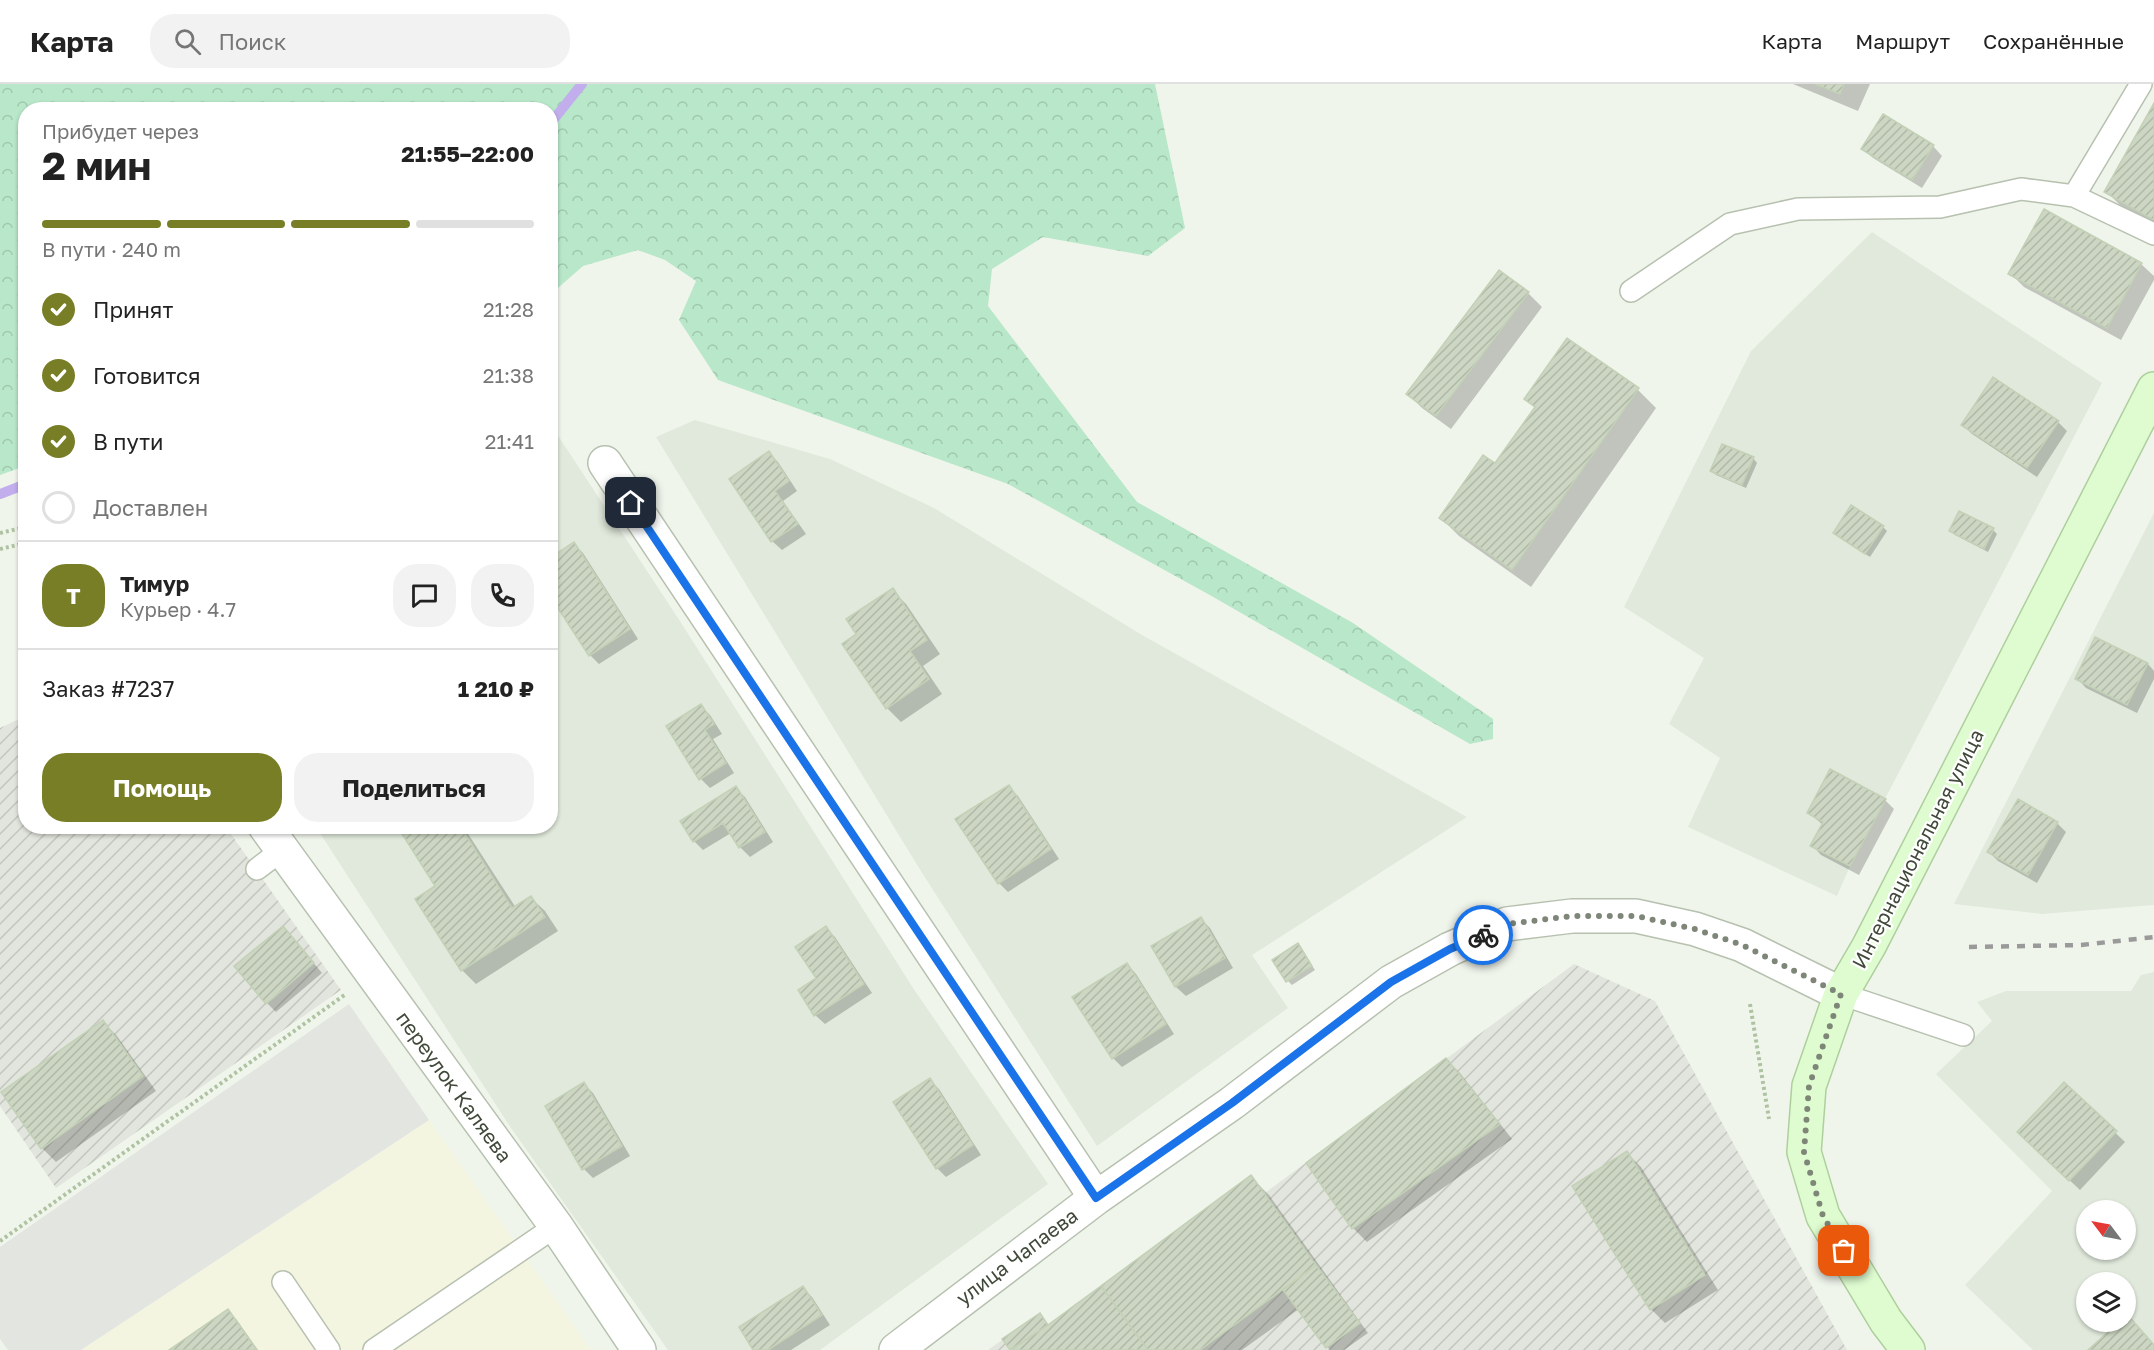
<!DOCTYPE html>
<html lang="ru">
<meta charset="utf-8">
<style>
body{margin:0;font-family:"Golos Text",sans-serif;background:#f2f2f2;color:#222;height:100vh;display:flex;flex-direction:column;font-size:22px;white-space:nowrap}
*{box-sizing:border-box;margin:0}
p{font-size:20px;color:#767676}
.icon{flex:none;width:33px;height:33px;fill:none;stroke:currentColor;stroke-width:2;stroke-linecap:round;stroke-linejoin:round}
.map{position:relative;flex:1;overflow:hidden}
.details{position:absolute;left:18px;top:18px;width:540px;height:732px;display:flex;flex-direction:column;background:#fff;border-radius:24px;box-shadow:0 2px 4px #0004}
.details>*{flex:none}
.needle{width:39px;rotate:302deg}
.fabs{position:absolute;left:2076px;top:1116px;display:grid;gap:12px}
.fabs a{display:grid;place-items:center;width:60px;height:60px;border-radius:50%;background:#fff;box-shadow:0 2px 4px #0004;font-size:30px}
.pin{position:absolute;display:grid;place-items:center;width:51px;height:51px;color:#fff;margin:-26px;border-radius:12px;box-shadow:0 3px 9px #0006}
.courier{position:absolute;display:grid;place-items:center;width:60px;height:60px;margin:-30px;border:4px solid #1a73e8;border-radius:50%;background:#fff;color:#222;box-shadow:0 2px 8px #0007}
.head em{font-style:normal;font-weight:700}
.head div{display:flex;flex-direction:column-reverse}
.head{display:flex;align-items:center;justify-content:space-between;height:102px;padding:0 24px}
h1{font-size:39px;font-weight:700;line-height:45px}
.bar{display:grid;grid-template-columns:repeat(4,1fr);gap:9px 6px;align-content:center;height:72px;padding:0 24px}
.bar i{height:8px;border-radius:4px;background:#e0e0e0}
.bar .active{background:#787e26}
.bar p{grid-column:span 4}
.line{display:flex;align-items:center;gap:15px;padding:0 24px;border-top:2px solid #e0e0e0}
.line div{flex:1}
.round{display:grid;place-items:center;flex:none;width:63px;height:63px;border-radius:24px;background:#f2f2f2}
ol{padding:0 24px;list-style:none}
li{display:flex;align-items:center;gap:18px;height:66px}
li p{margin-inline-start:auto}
li .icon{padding:6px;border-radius:50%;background:#787e26;color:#fff;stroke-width:4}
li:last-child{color:#767676}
li i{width:33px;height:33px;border:3px solid #e0e0e0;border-radius:50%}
.button{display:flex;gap:12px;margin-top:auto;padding:12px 24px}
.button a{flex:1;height:69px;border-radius:24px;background:#787e26;color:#fff;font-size:24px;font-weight:700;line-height:69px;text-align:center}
.button a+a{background:#f2f2f2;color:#222}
header{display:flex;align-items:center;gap:36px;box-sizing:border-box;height:84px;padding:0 30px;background:#fff;border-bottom:2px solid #e0e0e0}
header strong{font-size:28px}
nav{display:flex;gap:33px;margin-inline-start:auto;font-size:21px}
.search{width:420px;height:54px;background:#f2f2f2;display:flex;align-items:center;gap:15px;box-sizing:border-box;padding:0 21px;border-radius:24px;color:#767676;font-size:22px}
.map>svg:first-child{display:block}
</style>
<header>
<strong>Карта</strong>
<div class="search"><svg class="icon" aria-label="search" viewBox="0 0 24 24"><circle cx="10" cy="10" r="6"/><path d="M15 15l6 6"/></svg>Поиск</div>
<nav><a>Карта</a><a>Маршрут</a><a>Сохранённые</a></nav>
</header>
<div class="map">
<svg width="2154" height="1266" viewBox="0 0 2154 1266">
<defs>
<pattern id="industrial-furrows" width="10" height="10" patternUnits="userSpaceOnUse" patternTransform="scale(1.5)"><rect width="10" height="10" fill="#e2e5dd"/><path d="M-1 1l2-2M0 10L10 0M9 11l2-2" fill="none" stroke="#c3c6be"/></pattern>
<pattern id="forest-crowns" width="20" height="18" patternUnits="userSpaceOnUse" patternTransform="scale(1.5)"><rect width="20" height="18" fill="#b8e7c9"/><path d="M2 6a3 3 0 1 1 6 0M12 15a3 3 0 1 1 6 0" fill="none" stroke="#9fc8ad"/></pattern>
<pattern id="building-hatch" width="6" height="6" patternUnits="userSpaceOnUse" patternTransform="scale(1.5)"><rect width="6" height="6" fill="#ccd6c2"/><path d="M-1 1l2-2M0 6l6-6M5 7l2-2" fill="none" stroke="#b0b9a7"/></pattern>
</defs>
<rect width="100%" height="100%" fill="#f0f5ec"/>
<path fill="#e0e9db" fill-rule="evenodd" d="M1872 148 2102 299 1850 782 1837 812 1688 743 1720 674 1669 640 1704 574 1624 523 1751 267Z
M695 336 830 375 934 424 1142 551 1467 733 1252 871 1288 924 1097 1062 919 784 656 353Z
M551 341 678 534 915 907 1048 1100 820 1266H668L511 1044 316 743 550 742Z
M2154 429V821L2042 830 1954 820Z
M2154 888V1266H2033L1965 1201 2052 1107 1936 990 1992 937 1977 918 2006 907H2131L2141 891ZM2086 1126H2126V1166H2086ZM2086 1198H2126V1238H2086Z"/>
<path fill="url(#industrial-furrows)" d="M25 632 26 742 226 743 341 906 56 1104 0 1022V644Z
M1574 880 1655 917 1847 1266H988L1040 1229 1048 1240 1251 1091 1265 1109Z"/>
<path fill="#f4f5e1" d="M429 1036 591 1266H81Z"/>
<path fill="url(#forest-crowns)" d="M0 0H1155L1185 144 1148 172 1043 153 992 185 988 222 1137 418 1353 539 1493 635V655L1470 660 1208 510 1008 400 718 296 679 236 696 197 665 176 638 166 583 182 551 210 550 26H26L25 382 0 391Z"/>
<path fill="#e2e5e0" d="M349 920 429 1036 81 1266H8L0 1255V1163Z"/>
<path fill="#0003" d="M1793 0H1870L1858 27Z
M2154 22V140L2120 121 2106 107Z
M1933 62 1942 72 1922 104 1873 74 1863 65Z
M2141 180 2154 192V196L2121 256 2024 203 2010 189Z
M1528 209 1542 223 1451 345 1422 324 1408 310Z
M1567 256 1638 306 1656 324 1531 503 1459 452 1441 434 1495 381 1535 324 1526 315Z
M2058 338 2067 347 2037 393 1972 350 1963 341Z
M769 369 778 378 797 407 783 417 806 450 782 466 772 457Z
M1753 374 1757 379 1746 404 1716 391 1711 387Z
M1883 443 1887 447 1870 473 1839 453Z
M1993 446 1997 450 1988 468 1955 451 1950 447Z
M574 460 583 469 638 555 599 580 590 571Z
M892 506 906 520 940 570 923 582 942 610 901 638 887 624 858 550Z
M2096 555 2148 580 2154 587V595L2137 629 2086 604 2077 594Z
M701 622 710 631 722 650 713 655 734 689 710 704 701 695Z
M1008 703 1018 712 1059 775 1008 808 999 799Z
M735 704 745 713 773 758 750 773 740 763 731 749 703 766 694 757Z
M1885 716 1894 725 1859 791 1821 771 1812 761 1823 741 1809 729Z
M2057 739 2066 748 2037 799 1998 777 1989 768Z
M399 742H463L516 824 531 814 545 827 558 847 476 900 462 886 437 802Z
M1201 835 1210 844 1233 884 1186 912 1176 903 1153 863Z
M826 844 835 853 872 909 825 940 815 931 800 907 818 894Z
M292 853 322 889 276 928 267 919Z
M1298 861 1315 886 1292 901 1288 897Z
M1127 880 1136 890 1174 950 1122 983 1113 974Z
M103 938 117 952 156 1007 56 1078 42 1064Z
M1446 975 1460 989 1512 1055 1367 1158 1353 1144 1308 1080Z
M929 996 939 1005 981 1071 946 1093 937 1084Z
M584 1000 593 1009 630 1072 593 1094 584 1085Z
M2064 1000 2125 1058 2080 1106 2028 1057Z
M1627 1069 1641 1083 1718 1206 1665 1239 1651 1225Z
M1251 1093 1269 1111 1368 1249 1344 1266H1330L1299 1225 1242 1266H1012L1005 1255 1044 1235 1048 1241Z
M802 1204 812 1213 830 1241 791 1266H755Z
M228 1227 237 1236 258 1266H172Z"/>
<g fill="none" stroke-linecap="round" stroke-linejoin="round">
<path stroke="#c2aded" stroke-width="10" d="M550 40 582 0
M0 410 26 400"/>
</g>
<path fill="url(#building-hatch)" stroke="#c3d1b6" stroke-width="1.5" d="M1815 0H1844L1840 10Z
M2154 19V136L2104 108Z
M1883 30 1934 61 1912 96 1861 65Z
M2044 125 2142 179 2107 244 2008 190Z
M1499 186 1529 208 1436 332 1406 310Z
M1567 254 1639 304 1512 486 1439 434 1483 371 1495 379 1535 323 1524 315Z
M1993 293 2059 337 2027 384 1961 341Z
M1722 360 1754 373 1742 401 1710 387Z
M769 367 789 397 775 407 798 440 771 458 729 395Z
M1851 421 1884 442 1865 470 1833 449Z
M1959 427 1994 444 1984 465 1949 447Z
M574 458 630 545 589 572 550 512V474Z
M893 504 927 556 910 567 929 595 886 625 842 560 856 550 846 535Z
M2095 553 2148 579 2127 621 2075 595Z
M701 620 714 640 705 646 726 679 699 696 666 642Z
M1830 685 1886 715 1850 782 1810 762 1823 738 1807 729Z
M1009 701 1051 765 998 800 955 735Z
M736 702 765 748 739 764 723 739 693 758 680 737Z
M2018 715 2058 738 2028 791 1987 768Z
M397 742H460L512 824 531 812 545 833 461 887 415 815 435 802Z
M1201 833 1225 874 1175 903 1151 862Z
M283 842 314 879 266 920 234 882Z
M826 842 864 900 814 932 798 906 816 894 795 863Z
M1298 859 1312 882 1286 898 1272 876Z
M1127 879 1166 940 1112 975 1072 913Z
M103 936 143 992 41 1065 1 1008Z
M1446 974 1500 1040 1352 1145 1306 1079Z
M930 994 973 1061 936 1085 893 1018Z
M584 998 622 1062 582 1086 545 1022Z
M2064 998 2117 1047 2069 1097 2017 1048Z
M1627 1067 1705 1191 1650 1226 1572 1102Z
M1251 1091 1316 1181 1200 1266H1148L1101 1202Z
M1316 1181 1360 1239 1326 1264 1283 1206Z
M803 1202 822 1231 768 1266H753L739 1243Z
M1101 1202 1148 1266H1011L1048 1241Z
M228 1225 257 1266H169Z
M1040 1229 1048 1241 1010 1266 1002 1255Z
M2127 1230 2154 1261V1266H2088L2119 1238H2126Z"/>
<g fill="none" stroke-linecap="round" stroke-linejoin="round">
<g stroke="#b7c1af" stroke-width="24">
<path id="lane" d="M2074 112 2141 0
M1631 207 1730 140 1798 125 1940 123 2021 105 2074 112 2154 150
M257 785 282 766
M1841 910 1963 951
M283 1198 329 1266
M374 1266 556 1142"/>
</g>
<g stroke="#b7c1af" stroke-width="36">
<path id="street" d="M605 379 1096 1114
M265 742 556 1142 639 1266
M896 1266 1096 1114 1232 1019 1391 898 1450 865 1507 840 1572 832H1636L1695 845 1742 861 1841 910"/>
</g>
<g stroke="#aecf9d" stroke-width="36">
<path id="secondary" d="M1908 1266 1886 1237 1823 1132 1804 1068 1809 1002 1841 910 1869 862 2154 305"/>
</g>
<path stroke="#afc2a1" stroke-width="4" stroke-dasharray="3 3" stroke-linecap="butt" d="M0 449 26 443
M0 465 26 459
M1750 920 1769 1035
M0 1157 346 910"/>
<use href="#lane" stroke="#fff" stroke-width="21"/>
<use href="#street" stroke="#fff" stroke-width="33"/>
<use href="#secondary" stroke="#defcd0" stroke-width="33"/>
<path stroke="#9a9a9a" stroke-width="4.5" stroke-dasharray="8 8" stroke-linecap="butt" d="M1969 863 2081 861 2154 853"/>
</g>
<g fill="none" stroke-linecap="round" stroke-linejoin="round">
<path stroke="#7e8678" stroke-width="6" stroke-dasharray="0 10.8" d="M1483 851 1508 840 1572 832H1636L1695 845 1742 861 1841 910 1809 1002 1804 1068 1823 1132 1844 1167"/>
<path stroke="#1a73e8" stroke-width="8" d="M631 419 1096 1114 1232 1019 1391 898 1450 865 1483 851"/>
</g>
<g text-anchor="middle" stroke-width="4.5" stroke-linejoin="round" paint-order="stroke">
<g font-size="20" fill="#414a3a" stroke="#fff">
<text transform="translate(1918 765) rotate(-63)" y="7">Интернациональная улица</text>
<text transform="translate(454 1003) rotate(54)" y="7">переулок Каляева</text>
<text transform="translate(1017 1173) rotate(-37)" y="7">улица Чапаева</text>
</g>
</g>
</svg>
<div class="fabs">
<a><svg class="needle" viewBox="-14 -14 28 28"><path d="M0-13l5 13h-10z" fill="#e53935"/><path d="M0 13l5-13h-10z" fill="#767676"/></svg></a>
<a><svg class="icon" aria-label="layers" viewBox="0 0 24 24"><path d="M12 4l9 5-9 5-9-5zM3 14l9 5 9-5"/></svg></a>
</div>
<div class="pin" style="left:1844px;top:1167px;background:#ea580c"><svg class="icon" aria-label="bag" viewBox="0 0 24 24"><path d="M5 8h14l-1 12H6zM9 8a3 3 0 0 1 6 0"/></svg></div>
<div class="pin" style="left:631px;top:419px;background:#1f2937"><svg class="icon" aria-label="home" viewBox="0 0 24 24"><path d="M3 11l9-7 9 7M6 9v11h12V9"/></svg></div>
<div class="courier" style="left:1483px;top:851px"><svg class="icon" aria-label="bike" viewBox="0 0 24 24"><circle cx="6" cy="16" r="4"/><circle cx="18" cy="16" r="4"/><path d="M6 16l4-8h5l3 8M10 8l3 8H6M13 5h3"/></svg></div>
<section class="details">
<div class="head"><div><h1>2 мин</h1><p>Прибудет через</p></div><em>21:55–22:00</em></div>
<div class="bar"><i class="active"></i><i class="active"></i><i class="active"></i><i></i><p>В пути · 240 m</p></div>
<ol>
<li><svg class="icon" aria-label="check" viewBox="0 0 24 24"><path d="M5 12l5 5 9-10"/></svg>Принят<p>21:28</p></li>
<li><svg class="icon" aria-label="check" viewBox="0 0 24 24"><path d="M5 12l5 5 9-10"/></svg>Готовится<p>21:38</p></li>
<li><svg class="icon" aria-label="check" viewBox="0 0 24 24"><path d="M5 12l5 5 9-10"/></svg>В пути<p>21:41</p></li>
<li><i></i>Доставлен</li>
</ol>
<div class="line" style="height:108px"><b class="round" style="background:#787e26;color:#fff">Т</b><div><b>Тимур</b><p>Курьер · 4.7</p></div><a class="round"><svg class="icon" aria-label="chat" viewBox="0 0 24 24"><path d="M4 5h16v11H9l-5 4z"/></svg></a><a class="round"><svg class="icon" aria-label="phone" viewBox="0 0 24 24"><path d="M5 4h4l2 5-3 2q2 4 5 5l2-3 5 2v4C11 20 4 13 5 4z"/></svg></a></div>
<div class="line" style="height:78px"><div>Заказ #7237</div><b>1 210 ₽</b></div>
<div class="button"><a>Помощь</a><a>Поделиться</a></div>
</section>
</div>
